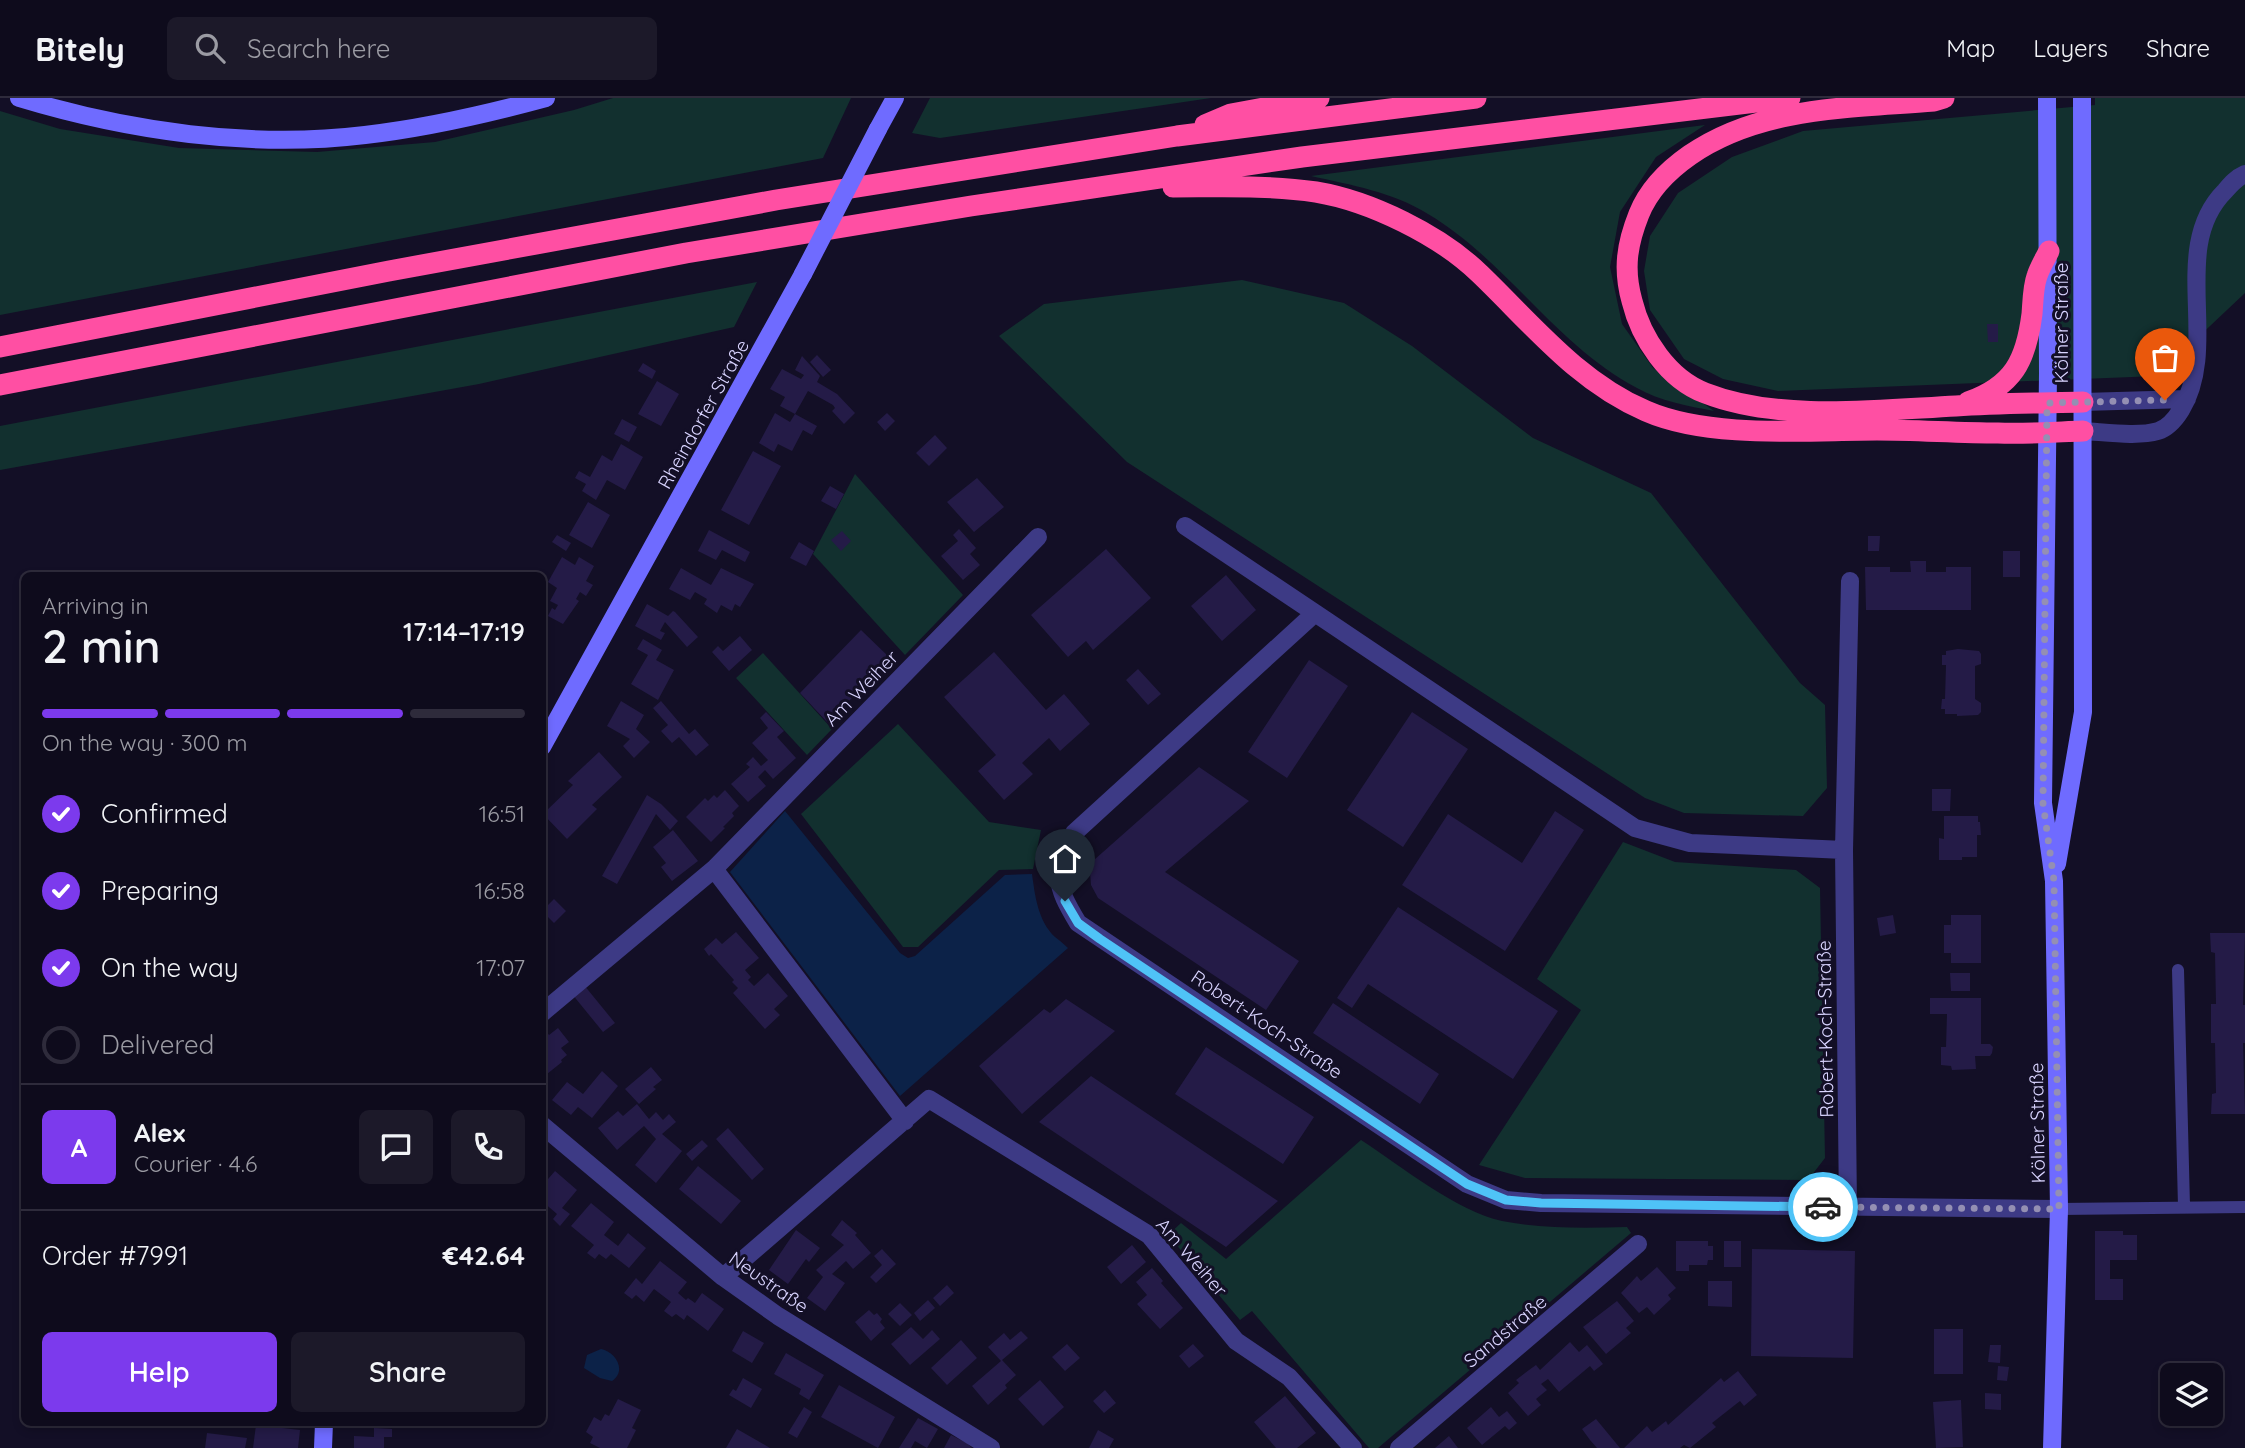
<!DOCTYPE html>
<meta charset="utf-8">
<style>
body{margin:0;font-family:Quicksand,sans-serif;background:#1c1929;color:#f1f3f6;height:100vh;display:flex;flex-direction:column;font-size:26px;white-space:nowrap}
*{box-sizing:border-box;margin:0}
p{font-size:23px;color:#9b9ba3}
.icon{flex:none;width:38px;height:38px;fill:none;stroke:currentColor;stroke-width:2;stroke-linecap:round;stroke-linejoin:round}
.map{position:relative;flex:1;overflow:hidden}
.panel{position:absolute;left:21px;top:474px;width:525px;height:854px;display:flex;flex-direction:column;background:#0e0b1c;border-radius:10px;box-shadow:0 4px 10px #0003,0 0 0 2px #2e2b3b}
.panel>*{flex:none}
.tools{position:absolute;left:2160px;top:1265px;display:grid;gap:14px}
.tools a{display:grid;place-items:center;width:63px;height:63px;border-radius:10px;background:#0e0b1c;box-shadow:0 4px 10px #0003,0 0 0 2px #2e2b3b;font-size:35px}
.pin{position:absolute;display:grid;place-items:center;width:60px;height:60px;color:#fff;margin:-72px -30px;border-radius:50% 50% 50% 0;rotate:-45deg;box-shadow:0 0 7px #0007}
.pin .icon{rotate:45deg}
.courier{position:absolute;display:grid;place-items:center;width:70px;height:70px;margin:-35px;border:5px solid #4fc3f7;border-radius:50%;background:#fff;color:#222;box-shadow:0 2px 9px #0007}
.head em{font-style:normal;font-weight:600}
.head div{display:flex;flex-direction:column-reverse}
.head{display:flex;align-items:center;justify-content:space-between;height:119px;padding:0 21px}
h1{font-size:46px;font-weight:600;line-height:52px}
.bar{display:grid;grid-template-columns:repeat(4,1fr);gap:10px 7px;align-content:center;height:84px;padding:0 21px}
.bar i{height:9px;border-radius:5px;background:#2e2b3b}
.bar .on{background:#7c3aed}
.bar p{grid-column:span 4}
.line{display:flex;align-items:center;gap:18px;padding:0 21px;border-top:2px solid #2e2b3b}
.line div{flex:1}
.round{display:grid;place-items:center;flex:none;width:74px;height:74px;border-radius:10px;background:#1c1929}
ol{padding:0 21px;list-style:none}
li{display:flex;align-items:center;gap:21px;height:77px}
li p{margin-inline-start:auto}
li .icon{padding:7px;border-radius:50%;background:#7c3aed;color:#fff;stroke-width:4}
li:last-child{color:#9b9ba3}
li i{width:38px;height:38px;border:4px solid #2e2b3b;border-radius:50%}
.cta{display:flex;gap:14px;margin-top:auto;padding:14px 21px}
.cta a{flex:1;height:80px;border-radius:10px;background:#7c3aed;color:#fff;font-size:28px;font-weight:600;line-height:80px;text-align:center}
.cta a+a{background:#1c1929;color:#f1f3f6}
header{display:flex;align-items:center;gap:42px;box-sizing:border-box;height:98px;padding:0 35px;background:#0e0b1c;border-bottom:2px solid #2e2b3b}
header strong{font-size:33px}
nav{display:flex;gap:38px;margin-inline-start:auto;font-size:24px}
.search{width:490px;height:63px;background:#1c1929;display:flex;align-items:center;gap:18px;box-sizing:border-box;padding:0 24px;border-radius:10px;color:#9b9ba3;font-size:26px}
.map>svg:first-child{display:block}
</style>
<header>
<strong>Bitely</strong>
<div class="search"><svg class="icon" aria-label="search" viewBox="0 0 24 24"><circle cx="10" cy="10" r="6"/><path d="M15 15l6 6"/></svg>Search here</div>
<nav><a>Map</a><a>Layers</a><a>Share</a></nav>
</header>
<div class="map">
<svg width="2245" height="1350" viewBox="0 0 2245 1350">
<rect width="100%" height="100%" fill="#130f26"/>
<path fill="#12302f" d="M613 0H851L823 60 0 217V13L60 31 179 50 317 54 435 44 574 12Z
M930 0H1211L940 40 912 35Z
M2095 0H2245V195L2157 278 1778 293 1723 281 1684 261 1650 212 1644 173 1650 138 1678 95 1732 59 1803 33 2095 7Z
M1705 27 1656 59 1620 114 1610 169 1622 226 1653 270 1714 313C1688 308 1660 303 1637 290 1555 247 1507 163 1428 116 1393 94 1351 87 1311 78Z
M1242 182 1344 205 1412 248 1533 340 1651 395 1800 585 1825 607 1827 690 1803 718 1684 715 1645 700 1127 364 999 238 1044 206Z
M757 184 734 229 479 286 0 372V328Z
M855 376 963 497 905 557 813 456Z
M763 555 832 631 807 657 736 580Z
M898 626 989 724 1041 732 1033 771 999 772 918 849H903L801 716Z
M1623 744 1675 764 1796 772 1820 790 1825 1060 1808 1082 1525 1080 1479 1067 1581 912 1537 881Z
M1361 1042C1401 1068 1456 1113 1502 1123 1542 1131 1586 1130 1627 1129L1631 1135 1378 1350H1369L1252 1213 1240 1222 1168 1137 1181 1125 1226 1161Z"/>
<path fill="#0c2248" d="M785 713 900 855 908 860 915 858 1005 777 1032 776C1035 798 1038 823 1055 839 1060 843 1064 846 1068 850L900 998 730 774Z
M601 1251C616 1254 627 1273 612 1283L600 1280 584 1270 587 1257Z"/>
<path fill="#241b47" d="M1987 226H1998V244H1988Z
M817 257 831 272 823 279 810 264Z
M802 258 820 278 817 284 837 296 855 315 844 326 832 313 835 310 833 307 808 293 795 316 780 308 785 299 770 291 782 271 801 281 804 277 795 272Z
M643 265 656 273 652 281 638 273Z
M657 283 679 296 661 328 638 316Z
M775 315 790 324 795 316 817 328 812 337 803 332 792 353 778 346 774 354 759 345Z
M887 315 895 323 885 333 877 324Z
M622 321 637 329 629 344 614 336Z
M935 337 947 350 929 368 916 355Z
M621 346 643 359 625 392 607 382 596 402 582 393 586 386 575 380 579 373 590 379 602 357 612 363Z
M753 353 781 368 749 427 721 412Z
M977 380 1004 409 974 434 947 404Z
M830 388 844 396 836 411 821 403Z
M588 404 610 417 592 450 569 437Z
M959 431 976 450 970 456 980 467 963 482 941 458 958 443 953 437Z
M709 432 750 454 745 464 722 452 716 462 698 453Z
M842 433 851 443 841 453 831 442Z
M557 437 571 445 566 453 552 444Z
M1868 438H1880L1879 453H1868Z
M799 444 814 453 806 468 790 460Z
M1106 451 1151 500 1093 552 1086 543 1068 559 1031 517Z
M2003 453H2020V479H2003Z
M562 459 575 467 579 459 594 468 586 483 593 487 586 498 580 494 576 501 579 503 563 526 548 518 552 510 555 512 558 507 550 503 557 490 548 484Z
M1910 463H1926V474H1946V469H1971V512H1866L1865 469H1890V474H1911Z
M681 470 711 487 721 470 754 486 740 509 735 506 732 513 721 507 717 515 704 506 707 501 695 494 690 502 669 491Z
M1226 477 1256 512 1222 543 1191 508Z
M647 506 668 518 673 513 675 514 698 539 687 549 665 524 660 533 665 535 661 542 635 528Z
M861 532 890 560 828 625 800 595Z
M740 538 752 552 729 573 712 554 718 548 723 553Z
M643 541 662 552 656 562 674 572 658 602 631 586 648 557 637 551Z
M1958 551 1979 553 1981 556V566L1975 568V601L1981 605V614L1978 617 1957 618V616H1945V611H1941L1942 601H1945L1946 567H1942V557H1946V553Z
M994 554 1046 612 1064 596 1090 626 1060 653 1049 640 1022 665 1033 676 1004 702 978 673 996 657 944 599Z
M1309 562 1348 588 1287 680 1248 654Z
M1138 571 1161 596 1148 607 1126 582Z
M621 603 644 617 636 631 650 644 634 660 623 648 630 641 607 628Z
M661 603 689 636 695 631 709 647 696 658 679 639 672 645 661 633 668 627 653 610Z
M766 614 784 633 777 639 796 660 773 681 765 672 758 679 766 688 748 704 731 686 750 669 746 666 753 659 761 668 768 662 752 645 768 630 760 620Z
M1412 614 1468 651 1403 749 1347 712Z
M599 654 622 679 592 707 597 711 567 741 543 716 573 687 568 683Z
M1199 669 1249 703 1165 774 1299 863 1266 912 1098 800 1091 787 1090 774 1094 762Z
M1932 691H1951L1950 713H1932Z
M725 692 739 708 732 715 734 718 723 729 725 730 711 744 686 719 705 700 708 703 714 697 717 700Z
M647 697 661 706 678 723 670 732 656 716 617 786 602 778Z
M1555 713 1584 732 1505 853 1402 787 1448 716 1522 765Z
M1944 718H1978V724H1980L1981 737H1977V759H1962V762H1939V740L1944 741Z
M673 732 698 763 672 783 661 769 666 765 653 749Z
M554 801 566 813 554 825 542 813Z
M1398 809 1558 913 1513 981 1368 886 1352 910 1337 900Z
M1893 817 1896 835 1880 838 1877 820Z
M1951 817H1981V865H1951V855H1944V827H1951Z
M736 834 759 860 745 872 751 879 748 882 754 888 768 875 788 898 774 911 780 917 765 931 733 895 738 890 732 884 734 882 711 856 709 858 704 851 716 840 722 846Z
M2210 835H2245L2243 907H2245V945H2243L2245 1016H2211L2212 996 2216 995 2215 945H2211V906H2216L2215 855 2211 854Z
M1950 875H1970V893H1951Z
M584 887 615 925 603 934 572 896Z
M1930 900H1981V946H1990L1993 949 1992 955 1990 958H1975L1976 971 1952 972 1951 968 1941 967V949H1946L1947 916H1930Z
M1066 901 1115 933 1022 1016 979 968 1044 911 1050 915Z
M1333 905 1439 976 1420 1006 1313 935Z
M542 928 549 937 558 930 569 944 561 950 567 957 561 962 562 964 542 980Z
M1206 949 1314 1019 1283 1066 1175 996Z
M651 969 662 982 653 989 656 991 639 1006 625 991Z
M602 973 618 988 592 1020 578 1009 571 1017 552 1002 567 984 583 996Z
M1091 978 1278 1103 1226 1149 1039 1024Z
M637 1006 649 1021 656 1014 663 1022 669 1016 676 1024 662 1036 682 1053 656 1085 635 1067 656 1041 644 1028 617 1052 598 1030 618 1013 623 1018Z
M728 1030 764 1071 752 1082 716 1041Z
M702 1042 708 1048 692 1063 686 1056Z
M698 1068 741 1103 721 1126 679 1091Z
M555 1073 577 1092 562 1110 570 1116 560 1128 553 1121 557 1116 542 1103V1088Z
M591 1105 614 1124 604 1137 618 1148 628 1135 646 1150 629 1170 611 1156 606 1161 599 1156 595 1161 587 1155 594 1147 571 1128Z
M842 1122 857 1135 855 1137 871 1155 853 1171 846 1163 832 1176 845 1185 825 1213 807 1200 823 1179 816 1172 844 1147 831 1137Z
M796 1132 820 1150 809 1164 806 1161 788 1186 769 1172Z
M2095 1133H2123V1137H2137V1162H2110V1181H2123V1202H2095Z
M1676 1143H1708V1148H1713V1162H1708L1707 1167H1689V1173H1676Z
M1724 1143H1741V1169H1724Z
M1132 1147 1146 1164 1121 1186 1107 1169Z
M882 1151 896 1166 876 1185 870 1179 882 1167 874 1158Z
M1752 1151 1855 1153 1853 1260 1751 1258Z
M660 1163 687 1184 678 1195 686 1202 688 1200 695 1205 702 1195 724 1211 708 1233 687 1217 684 1222 676 1216 672 1219 664 1213 671 1204 654 1191 644 1204 636 1197 632 1201 624 1195 636 1180 642 1186Z
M1657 1169 1676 1190 1668 1197 1671 1201 1654 1217 1647 1209 1639 1215 1621 1195 1637 1178 1641 1183Z
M1152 1170 1163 1183 1161 1185 1183 1210 1160 1231 1137 1206 1147 1197 1136 1184Z
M1708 1183H1732V1209L1708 1208Z
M947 1187 954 1195 940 1208 933 1200Z
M928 1202 935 1210 920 1223 914 1215Z
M1617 1203 1634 1223 1626 1230 1631 1235 1606 1256 1583 1229Z
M900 1205 912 1217 900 1228 888 1216Z
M869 1212 874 1217 877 1215 882 1221 880 1224 885 1230 871 1243 855 1224Z
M911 1229 923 1241 932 1232 940 1241 910 1267 891 1246Z
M1934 1231H1963V1276H1934Z
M743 1233 764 1245 752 1265 732 1253Z
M1021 1233 1028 1240 1002 1262 1016 1277 1005 1287 1007 1290 988 1307 972 1288 1001 1263 988 1249 1004 1235 1010 1242Z
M961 1242 977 1260 947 1287 931 1270Z
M1570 1244 1579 1254 1587 1247 1603 1266 1594 1273 1590 1268 1559 1294 1548 1281 1541 1286 1547 1292 1536 1301 1541 1307 1528 1318 1508 1295 1519 1285 1516 1282 1529 1272 1536 1267 1540 1272Z
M1067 1246 1080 1260 1065 1273 1052 1259Z
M1193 1246 1204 1258 1189 1270 1179 1258Z
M1990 1247H2001L2000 1265 1988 1264Z
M786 1255 824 1277 809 1302 799 1296 801 1291 774 1276Z
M1998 1268 2009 1269 2007 1283 1997 1282Z
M1738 1273 1757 1297 1744 1308 1740 1303 1712 1325 1716 1329 1690 1350 1684 1347 1680 1350H1624L1647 1328 1652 1334 1666 1323 1668 1327 1721 1280 1724 1284Z
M743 1280 762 1291 751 1310 729 1297 733 1291 736 1293Z
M1040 1282 1064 1309 1043 1328 1018 1301Z
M839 1287 895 1319 878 1350 821 1319Z
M1105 1292 1116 1305 1104 1315 1093 1303Z
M1985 1295 2001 1296V1312L1985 1311Z
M1285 1298 1316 1335 1297 1350H1276L1254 1324Z
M618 1301 641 1312 632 1330 636 1332 627 1350H600L590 1345 593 1339 586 1334 594 1319 601 1323 605 1316 609 1318Z
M1961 1302 1963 1349 1936 1350 1933 1304Z
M804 1309 812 1314 797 1340 788 1335Z
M1491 1309 1499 1319 1507 1313 1517 1325 1509 1332 1505 1328 1482 1347 1467 1330Z
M918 1320 938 1331 927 1350 915 1343 911 1350H899Z
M1596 1321 1601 1327 1620 1350H1597L1590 1342 1582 1331Z
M256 1327 300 1332 298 1350H253Z
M374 1330 392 1331V1339H384V1350H354V1338L374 1339Z
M737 1331 758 1343 770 1350H726Z
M1098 1332 1114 1341 1109 1350H1089Z
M207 1335 247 1340 245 1350H205Z
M951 1337 967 1345 972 1350H944Z
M1449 1338 1458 1350H1435Z"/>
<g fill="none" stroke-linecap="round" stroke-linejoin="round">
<path stroke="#3d3a85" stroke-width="12" d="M2178 872 2184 1108
M2059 1111 2245 1109"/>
<path stroke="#3d3a85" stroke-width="18" d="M2083 304 2187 301
M2083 333C2104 334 2138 339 2158 333 2168 330 2176 320 2181 312 2221 246 2168 150 2225 93 2231 86 2236 80 2245 76
M1185 428 1315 515
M1844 752 1850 483
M714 771 905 1023
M542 915 714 771 1038 439
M542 1027 723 1179 778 1218 991 1350
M1848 1110 1844 752 1690 745 1635 730 1315 515 1074 735C1052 775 1055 787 1078 825L1467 1086 1506 1102 1541 1105 2059 1111
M723 1179 929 1001 1149 1137 1236 1243 1289 1279 1353 1350
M1399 1350 1638 1146"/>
<path stroke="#6f6bff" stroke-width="18" d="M19 0C128 33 250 51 365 37 426 30 487 16 546 0
M2047 0 2048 275 2043 705 2054 783 2059 1111 2052 1350
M878 31 895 0
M542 649 803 176
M2057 766 2083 614 2082 0
M323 1350 324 1325"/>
<path stroke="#ff4fa3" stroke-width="21" d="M1944 0 1934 3C1851 10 1761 8 1690 57 1667 73 1649 91 1639 116 1627 146 1623 171 1632 203 1641 240 1668 281 1705 295 1779 324 1878 312 1956 308 1998 305 2041 305 2083 304
M1205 27 1231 16 1319 0
M1173 89C1220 89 1269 87 1316 94 1370 103 1440 137 1480 176 1532 226 1578 284 1646 313 1710 341 1807 332 1877 332 1917 332 1958 335 1998 335 2027 336 2055 334 2083 333
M0 249 389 173 776 102 1177 38 1476 0
M0 287 686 155 971 108 1302 59 1790 0
M1968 304C2013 288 2026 263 2032 216 2033 204 2033 189 2037 178 2040 169 2045 161 2049 153"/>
<path stroke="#6f6bff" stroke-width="18" d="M803 176 878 31"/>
</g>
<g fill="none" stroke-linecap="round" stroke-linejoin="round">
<path stroke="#948fb3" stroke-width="7" stroke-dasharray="0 12.6" d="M1823 1109 2059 1111 2054 783 2043 705 2047 305 2165 302"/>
<path stroke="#4fc3f7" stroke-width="9" d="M1065 803 1078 825 1100 841 1467 1086 1506 1102 1541 1105 1823 1109"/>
</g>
<g text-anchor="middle" stroke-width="6" stroke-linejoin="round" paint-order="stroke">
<g font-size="19" fill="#d9d4ff" stroke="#130f26">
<text transform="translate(2061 225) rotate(-90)" y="7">Kölner Straße</text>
<text transform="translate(703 316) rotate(-61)" y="7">Rheindorfer Straße</text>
<text transform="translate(861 590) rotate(-46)" y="7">Am Weiher</text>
<text transform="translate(1267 926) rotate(34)" y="7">Robert-Koch-Straße</text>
<text transform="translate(1825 931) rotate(-91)" y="7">Robert-Koch-Straße</text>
<text transform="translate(2037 1025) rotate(-91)" y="7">Kölner Straße</text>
<text transform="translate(1192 1159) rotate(49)" y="7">Am Weiher</text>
<text transform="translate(769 1184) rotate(35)" y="7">Neustraße</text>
<text transform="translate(1505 1233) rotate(-40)" y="7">Sandstraße</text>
</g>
</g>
</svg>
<div class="tools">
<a><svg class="icon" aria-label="layers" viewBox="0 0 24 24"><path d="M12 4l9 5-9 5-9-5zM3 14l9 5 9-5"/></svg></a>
</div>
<div class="pin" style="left:2165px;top:302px;background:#ea580c"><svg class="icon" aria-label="bag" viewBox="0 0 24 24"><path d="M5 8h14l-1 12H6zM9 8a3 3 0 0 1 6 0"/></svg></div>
<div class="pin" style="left:1065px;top:803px;background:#1f2937"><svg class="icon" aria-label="home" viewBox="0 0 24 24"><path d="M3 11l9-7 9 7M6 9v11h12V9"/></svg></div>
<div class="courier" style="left:1823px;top:1109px"><svg class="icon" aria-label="car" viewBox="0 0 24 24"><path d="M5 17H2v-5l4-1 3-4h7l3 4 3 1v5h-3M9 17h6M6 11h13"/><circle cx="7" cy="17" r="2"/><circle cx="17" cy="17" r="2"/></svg></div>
<section class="panel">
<div class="head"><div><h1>2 min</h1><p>Arriving in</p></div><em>17:14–17:19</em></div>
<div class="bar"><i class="on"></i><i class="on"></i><i class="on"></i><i></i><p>On the way · 300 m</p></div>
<ol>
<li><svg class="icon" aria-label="check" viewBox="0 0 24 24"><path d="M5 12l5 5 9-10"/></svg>Confirmed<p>16:51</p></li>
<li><svg class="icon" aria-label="check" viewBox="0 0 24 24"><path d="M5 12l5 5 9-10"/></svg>Preparing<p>16:58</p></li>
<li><svg class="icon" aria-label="check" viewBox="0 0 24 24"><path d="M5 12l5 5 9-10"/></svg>On the way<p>17:07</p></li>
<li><i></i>Delivered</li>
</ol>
<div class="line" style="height:126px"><b class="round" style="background:#7c3aed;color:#fff">A</b><div><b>Alex</b><p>Courier · 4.6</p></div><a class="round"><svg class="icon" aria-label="chat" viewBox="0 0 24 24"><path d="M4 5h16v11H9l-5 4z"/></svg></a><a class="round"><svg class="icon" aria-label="phone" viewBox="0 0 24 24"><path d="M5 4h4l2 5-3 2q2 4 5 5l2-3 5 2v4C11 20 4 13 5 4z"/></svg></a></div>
<div class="line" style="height:91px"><div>Order #7991</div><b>€42.64</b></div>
<div class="cta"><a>Help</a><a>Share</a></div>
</section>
</div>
